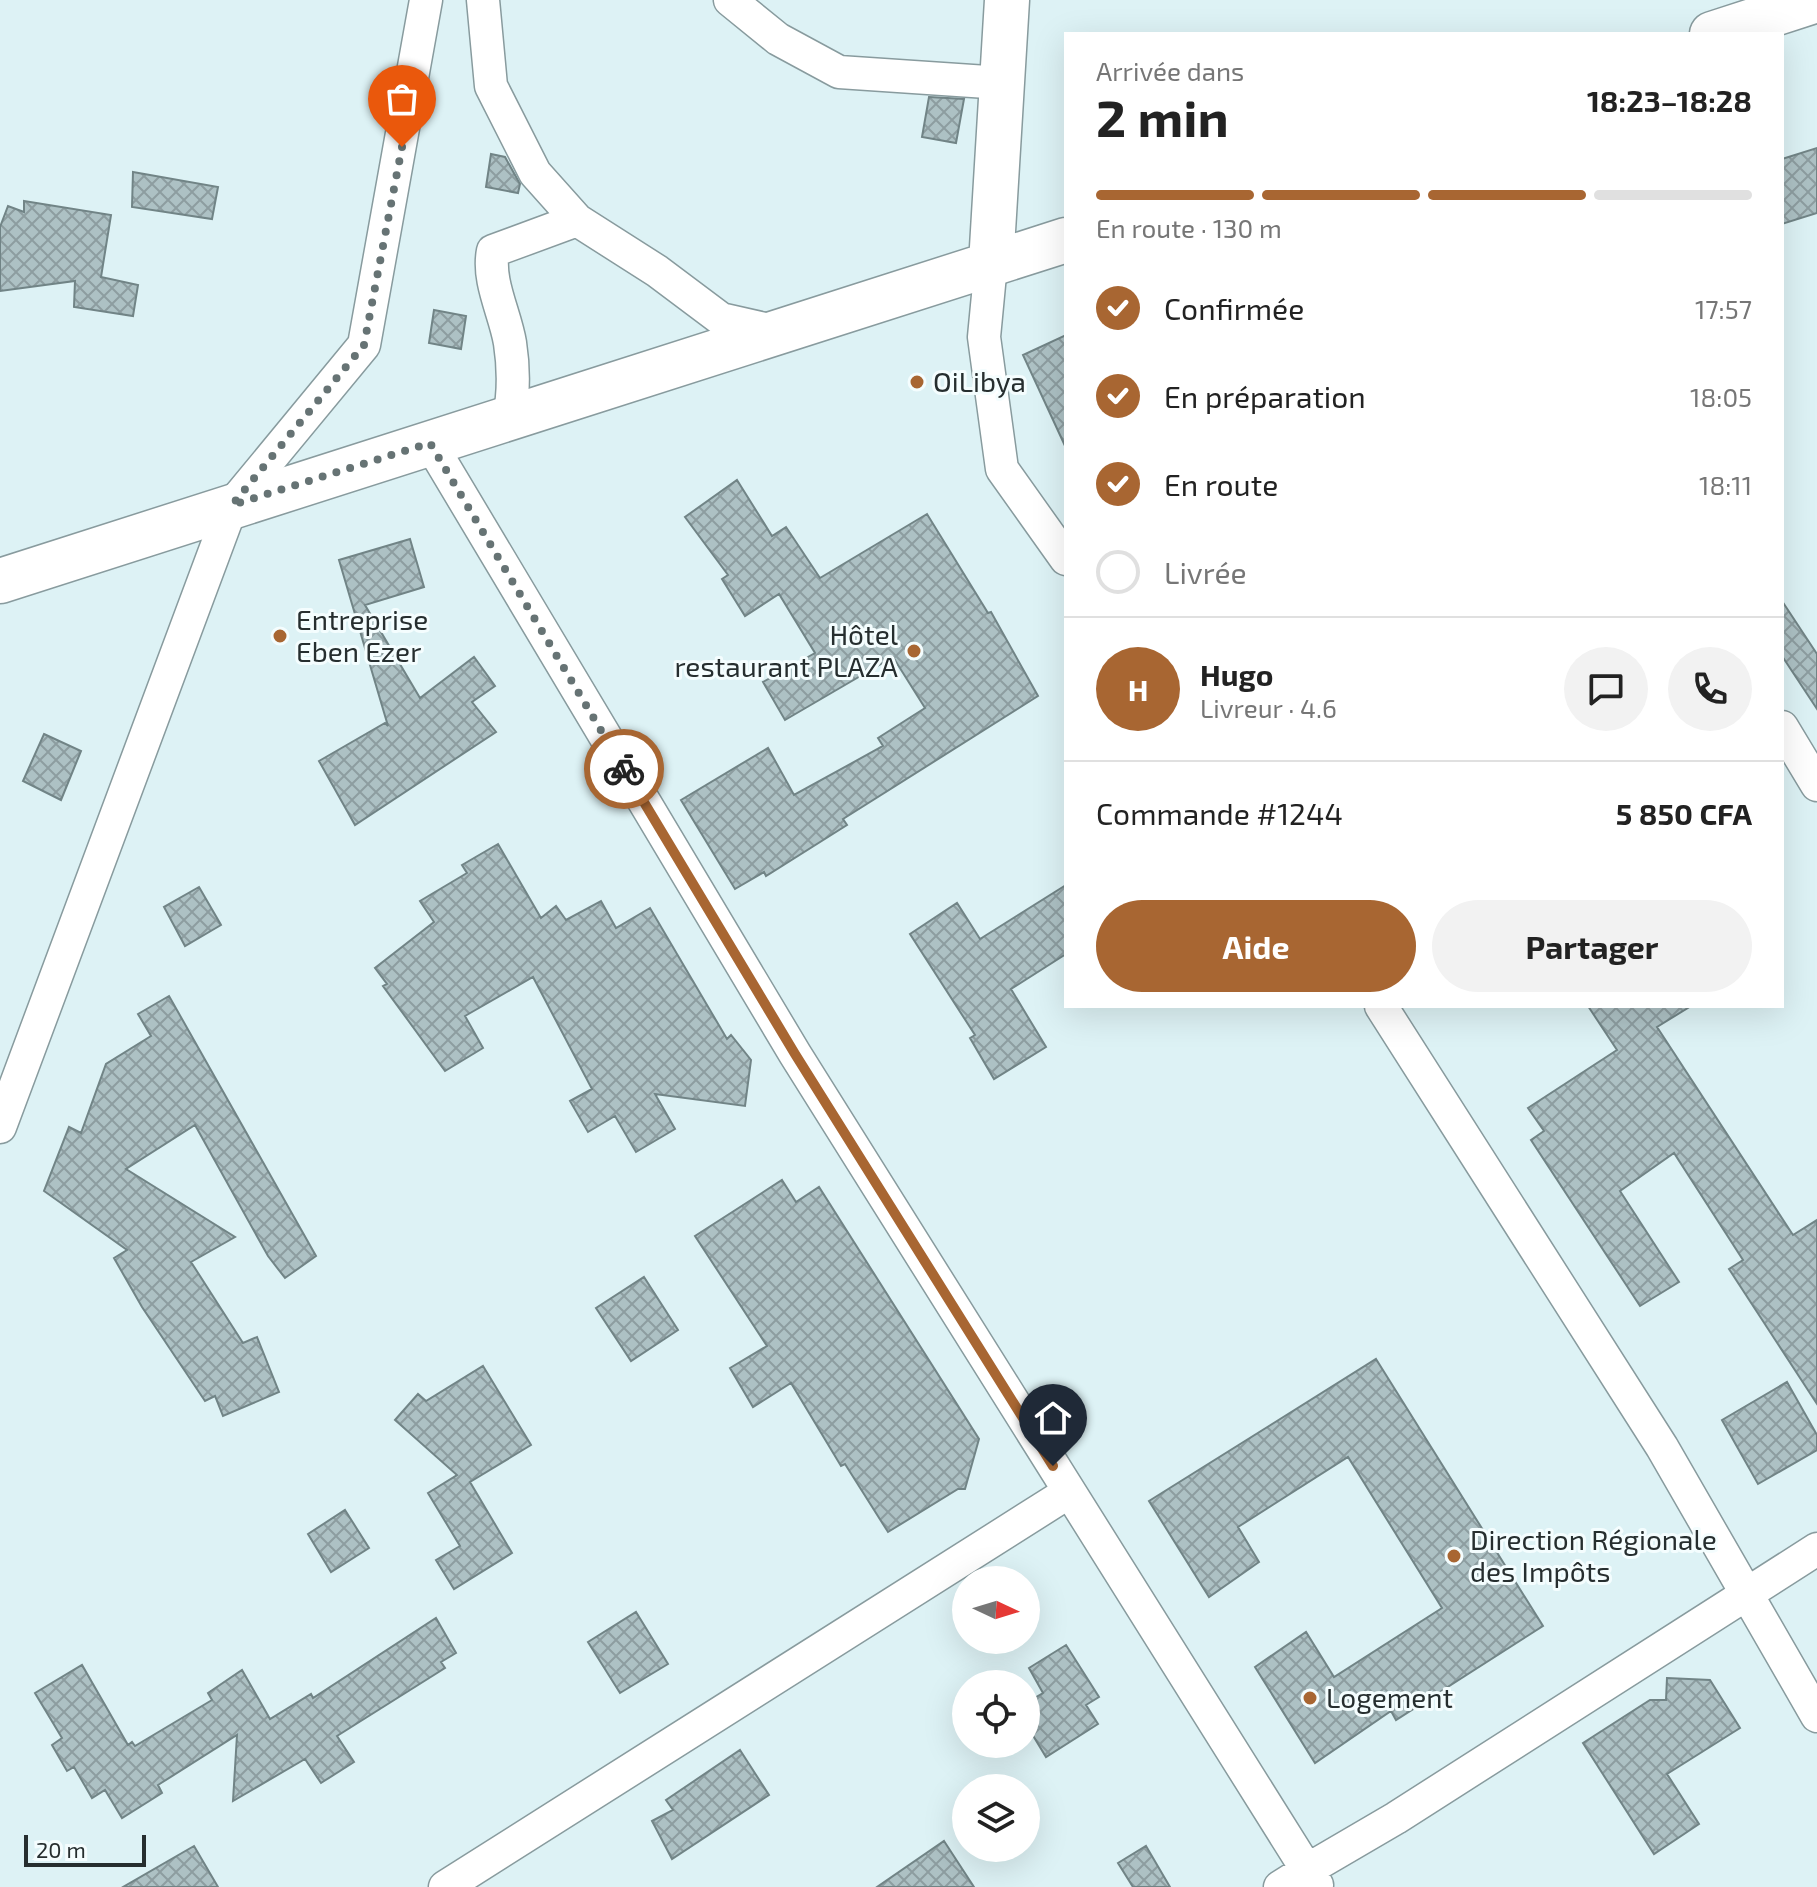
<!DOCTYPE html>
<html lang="fr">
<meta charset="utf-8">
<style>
body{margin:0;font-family:"Exo 2",sans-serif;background:#f2f2f2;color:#222;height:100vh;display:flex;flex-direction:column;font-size:30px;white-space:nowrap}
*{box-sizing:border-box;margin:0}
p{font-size:26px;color:#767676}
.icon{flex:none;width:44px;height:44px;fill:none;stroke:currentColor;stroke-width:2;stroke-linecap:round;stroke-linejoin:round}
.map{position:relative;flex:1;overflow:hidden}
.details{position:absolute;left:1064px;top:32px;width:720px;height:976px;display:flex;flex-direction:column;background:#fff;border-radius:0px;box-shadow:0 8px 32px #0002}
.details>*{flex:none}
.needle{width:52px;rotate:94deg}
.tools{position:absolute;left:952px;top:1566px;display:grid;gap:16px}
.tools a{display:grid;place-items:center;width:88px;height:88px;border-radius:50%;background:#fff;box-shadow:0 8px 32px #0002;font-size:40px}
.scale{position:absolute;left:24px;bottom:20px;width:122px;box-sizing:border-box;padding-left:8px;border:4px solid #262e2f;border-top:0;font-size:22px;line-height:28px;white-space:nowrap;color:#262e2f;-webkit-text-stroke:6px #f4fdfe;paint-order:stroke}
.pin{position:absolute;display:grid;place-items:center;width:68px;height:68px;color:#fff;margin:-82px -34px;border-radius:50% 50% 50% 0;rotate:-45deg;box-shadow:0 0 8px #0007}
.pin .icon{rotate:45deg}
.courier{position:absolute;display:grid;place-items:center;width:80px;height:80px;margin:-40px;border:6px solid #a86632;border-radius:50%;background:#fff;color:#222;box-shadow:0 2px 10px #0007}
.head em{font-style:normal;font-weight:700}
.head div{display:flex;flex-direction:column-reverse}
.head{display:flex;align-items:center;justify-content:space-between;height:136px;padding:0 32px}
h1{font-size:52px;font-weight:700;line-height:60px}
.bar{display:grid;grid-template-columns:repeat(4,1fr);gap:12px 8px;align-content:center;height:96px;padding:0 32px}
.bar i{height:10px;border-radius:6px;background:#e0e0e0}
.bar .current{background:#a86632}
.bar p{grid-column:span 4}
.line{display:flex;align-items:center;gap:20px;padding:0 32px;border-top:2px solid #e0e0e0}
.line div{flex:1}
.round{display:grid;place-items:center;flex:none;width:84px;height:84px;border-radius:42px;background:#f2f2f2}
ol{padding:0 32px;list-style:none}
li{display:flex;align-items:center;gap:24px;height:88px}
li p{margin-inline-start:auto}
li .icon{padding:8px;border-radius:50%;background:#a86632;color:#fff;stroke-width:4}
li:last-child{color:#767676}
li i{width:44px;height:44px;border:4px solid #e0e0e0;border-radius:50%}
.button{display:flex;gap:16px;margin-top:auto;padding:16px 32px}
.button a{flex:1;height:92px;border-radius:48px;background:#a86632;color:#fff;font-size:32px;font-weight:700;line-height:92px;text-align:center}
.button a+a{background:#f2f2f2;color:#222}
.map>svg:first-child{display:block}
</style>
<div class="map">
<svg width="1817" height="1887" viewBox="0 0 1817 1887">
<defs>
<pattern id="building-cross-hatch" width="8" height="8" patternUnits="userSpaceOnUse" patternTransform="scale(2)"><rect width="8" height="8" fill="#adc1c4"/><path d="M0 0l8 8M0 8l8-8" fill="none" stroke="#8d9da0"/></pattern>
</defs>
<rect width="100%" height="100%" fill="#ddf2f5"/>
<path fill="url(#building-cross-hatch)" stroke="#718486" stroke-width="2" d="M929 97 964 99 956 143 922 137Z
M1817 148V213L1782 224V159Z
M491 154 505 157 520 184 518 193 486 187Z
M133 172 218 187 212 219 132 207Z
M24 201 111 215 101 277 138 285 133 316 74 307 75 281 0 291V227L8 206 24 212Z
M434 310 466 316 461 349 429 343Z
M1066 335V448L1023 355Z
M737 480 772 536 786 527 820 578 927 514 988 613 991 612 1038 696 843 819 847 825 766 876 764 872 735 889 681 800 768 748 794 795 883 746 878 738 925 708 893 657 785 720 763 682 815 653 779 594 745 616 722 579 728 575 685 517Z
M410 539 424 587 365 605 420 698 474 657 495 686 472 702 496 732 355 825 319 761 385 723 388 726 339 560Z
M1782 601 1817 654V709L1782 656Z
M44 734 81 751 61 800 23 781Z
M498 844 541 918 556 906 566 920 601 901 616 928 650 908 727 1039 731 1035 751 1060 745 1106 655 1094 675 1129 636 1152 615 1116 588 1132 570 1101 592 1089 533 977 465 1016 483 1048 445 1071 383 986 387 984 375 968 434 922 420 901 467 873 462 865Z
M1066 885V954L1011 989 1046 1047 994 1079 970 1038 975 1035 910 934 957 903 980 939Z
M199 887 221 925 185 946 164 907Z
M169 996 316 1256 285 1278 268 1256 195 1125 126 1169 235 1237 191 1262 243 1343 257 1337 279 1392 223 1416 215 1396 205 1401 142 1307 114 1258 127 1250 44 1191 69 1127 81 1133 106 1064 151 1036 138 1014Z
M1588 1006H1691L1657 1027 1793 1235 1817 1220V1404L1729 1269 1743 1260 1674 1153 1620 1191 1679 1282 1640 1306 1531 1140 1544 1131 1528 1108 1617 1050Z
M782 1180 796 1202 819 1187 979 1439 965 1489H958L888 1532 845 1464 841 1466 791 1383 753 1407 730 1368 767 1346 695 1236Z
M644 1277 678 1330 631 1361 596 1308Z
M1376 1359 1543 1626 1396 1720 1391 1711 1315 1763 1255 1667 1306 1632 1334 1677 1442 1608 1348 1457 1238 1527 1259 1562 1209 1597 1149 1501Z
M483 1366 531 1445 470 1482 512 1553 454 1589 436 1560 460 1546 428 1493 457 1475 395 1420 418 1394 426 1401Z
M1787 1382 1817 1435V1450L1758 1484 1722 1420Z
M345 1510 369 1548 331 1572 308 1534Z
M636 1612 668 1664 620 1693 588 1642Z
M436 1618 456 1653 441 1662 445 1668 337 1736 354 1762 321 1783 305 1759 233 1801 237 1735 158 1785 162 1793 122 1818 105 1790 92 1798 74 1767 67 1771 52 1745 62 1738 35 1693 82 1665 128 1745 132 1742 135 1746 212 1700 208 1693 242 1670 270 1719 311 1694 313 1698Z
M1066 1645 1099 1697 1086 1705 1098 1724 1046 1757 1026 1724V1703L1043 1693 1029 1668Z
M1667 1678 1710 1680 1740 1728 1667 1774 1699 1824 1654 1854 1583 1743 1650 1700H1666Z
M740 1750 769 1795 672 1859 652 1821 673 1810 666 1800Z
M944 1841 974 1887H877Z
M194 1846 218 1887H123Z
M1146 1846 1170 1887H1133L1118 1863Z"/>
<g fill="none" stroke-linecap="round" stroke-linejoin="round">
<g stroke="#889b9e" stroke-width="35">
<path id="street" d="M483 0 491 86 535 173 577 220 657 271 721 319 778 332
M730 0 778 39 839 72 1002 83
M991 264 984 337 1002 469 1066 559
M509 418C514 393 514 369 510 343 505 313 487 281 493 251L577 220
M430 443 795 1054 1307 1870 1280 1887
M1782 727 1817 785
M1381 1006 1662 1447 1817 1716
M0 1127 232 505 364 345 426 0
M1317 1885 1307 1870 1396 1818 1817 1549
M445 1887 1069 1492"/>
</g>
<g stroke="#889b9e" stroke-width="47">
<path id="secondary" d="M1712 34 1817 0
M991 264 1007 0
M0 581 1066 240"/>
</g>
<use href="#street" stroke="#fff" stroke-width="32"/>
<use href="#secondary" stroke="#fff" stroke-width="44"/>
</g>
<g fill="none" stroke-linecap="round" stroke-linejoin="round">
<path stroke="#667374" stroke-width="8" stroke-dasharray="0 14.4" d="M402 147 364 345 232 505 430 443 624 769"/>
<path stroke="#a86632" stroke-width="10" d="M624 769 795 1054 1053 1466"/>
</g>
<g fill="#a86632" stroke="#f4fdfe" stroke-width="3">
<circle cx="917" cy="382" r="8"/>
<circle cx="280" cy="636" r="8"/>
<circle cx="914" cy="651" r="8"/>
<circle cx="1454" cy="1556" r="8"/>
<circle cx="1310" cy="1698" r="8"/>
</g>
<g text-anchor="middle" stroke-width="6" stroke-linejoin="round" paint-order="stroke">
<g font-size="28" fill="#262e2f" stroke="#f4fdfe" text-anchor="start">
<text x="933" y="392">OiLibya</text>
<text x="296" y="630">Entreprise<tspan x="296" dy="32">Eben Ezer</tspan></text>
<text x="898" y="645" text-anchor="end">Hôtel<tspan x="898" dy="32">restaurant PLAZA</tspan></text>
<text x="1470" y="1550">Direction Régionale<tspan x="1470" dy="32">des Impôts</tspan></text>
<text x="1326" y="1708">Logement</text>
</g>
</g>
</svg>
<div class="tools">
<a><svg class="needle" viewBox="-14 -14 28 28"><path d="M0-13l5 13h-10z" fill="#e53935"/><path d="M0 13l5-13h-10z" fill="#767676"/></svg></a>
<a><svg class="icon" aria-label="locate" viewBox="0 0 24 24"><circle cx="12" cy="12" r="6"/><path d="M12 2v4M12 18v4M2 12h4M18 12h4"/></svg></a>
<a><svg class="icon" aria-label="layers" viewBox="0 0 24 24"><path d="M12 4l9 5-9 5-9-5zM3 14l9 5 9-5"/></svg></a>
</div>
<div class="scale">20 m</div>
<div class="pin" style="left:402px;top:147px;background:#ea580c"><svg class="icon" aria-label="bag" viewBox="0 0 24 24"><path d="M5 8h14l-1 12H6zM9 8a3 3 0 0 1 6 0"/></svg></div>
<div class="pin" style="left:1053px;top:1466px;background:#1f2937"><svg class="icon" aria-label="home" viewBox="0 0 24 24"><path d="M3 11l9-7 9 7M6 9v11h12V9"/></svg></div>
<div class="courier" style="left:624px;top:769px"><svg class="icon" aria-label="bike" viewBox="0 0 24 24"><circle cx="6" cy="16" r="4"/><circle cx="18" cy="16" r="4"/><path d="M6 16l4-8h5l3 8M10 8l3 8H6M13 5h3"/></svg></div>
<section class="details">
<div class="head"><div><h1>2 min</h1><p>Arrivée dans</p></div><em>18:23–18:28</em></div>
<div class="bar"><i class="current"></i><i class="current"></i><i class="current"></i><i></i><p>En route · 130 m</p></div>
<ol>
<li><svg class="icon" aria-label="check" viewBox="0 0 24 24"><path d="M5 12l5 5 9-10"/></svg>Confirmée<p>17:57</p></li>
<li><svg class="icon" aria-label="check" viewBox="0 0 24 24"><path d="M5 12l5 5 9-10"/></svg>En préparation<p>18:05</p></li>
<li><svg class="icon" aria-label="check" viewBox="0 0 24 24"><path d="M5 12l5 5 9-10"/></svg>En route<p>18:11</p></li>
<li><i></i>Livrée</li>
</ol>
<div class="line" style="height:144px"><b class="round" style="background:#a86632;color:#fff">H</b><div><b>Hugo</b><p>Livreur · 4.6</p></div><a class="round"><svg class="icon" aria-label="chat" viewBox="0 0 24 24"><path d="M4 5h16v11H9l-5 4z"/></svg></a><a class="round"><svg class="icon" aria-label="phone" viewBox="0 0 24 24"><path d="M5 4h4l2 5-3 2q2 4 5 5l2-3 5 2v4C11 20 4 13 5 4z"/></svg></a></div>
<div class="line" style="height:104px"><div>Commande #1244</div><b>5 850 CFA</b></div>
<div class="button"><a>Aide</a><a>Partager</a></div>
</section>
</div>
